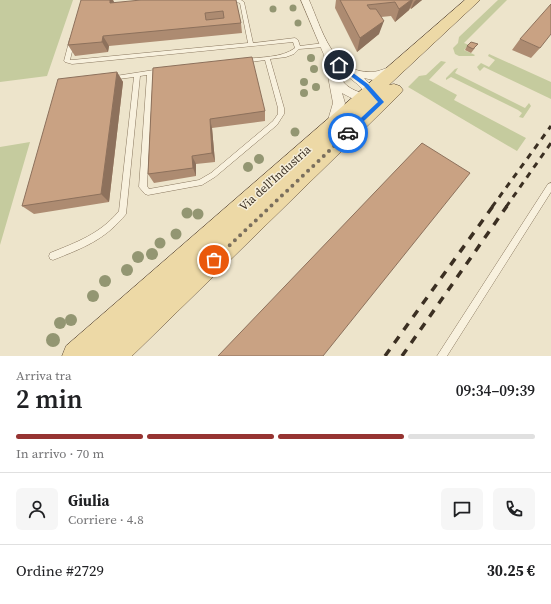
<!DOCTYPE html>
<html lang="it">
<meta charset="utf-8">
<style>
body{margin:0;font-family:"Source Serif 4",serif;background:#f6f6f6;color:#202124;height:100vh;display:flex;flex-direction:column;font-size:15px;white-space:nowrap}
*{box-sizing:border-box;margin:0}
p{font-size:13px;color:#757577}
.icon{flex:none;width:22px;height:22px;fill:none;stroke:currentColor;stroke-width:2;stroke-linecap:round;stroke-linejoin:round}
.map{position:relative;height:356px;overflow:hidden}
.sheet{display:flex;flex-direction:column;background:#fff;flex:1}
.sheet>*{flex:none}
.pin{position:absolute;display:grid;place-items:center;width:34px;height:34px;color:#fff;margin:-17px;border:2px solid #fff;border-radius:50%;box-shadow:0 1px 4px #0007}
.courier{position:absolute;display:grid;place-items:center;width:40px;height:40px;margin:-20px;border:3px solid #1a73e8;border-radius:50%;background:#fff;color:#222;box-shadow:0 1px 5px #0007}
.overview em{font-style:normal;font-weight:600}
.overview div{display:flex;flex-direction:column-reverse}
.overview{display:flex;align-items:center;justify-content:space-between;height:68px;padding:0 16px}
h1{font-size:26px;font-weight:600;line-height:30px}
.bar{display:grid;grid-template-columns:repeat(4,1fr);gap:6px 4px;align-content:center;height:48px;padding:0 16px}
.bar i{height:5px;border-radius:3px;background:#e0e0e0}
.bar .current{background:#963432}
.bar p{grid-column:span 4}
.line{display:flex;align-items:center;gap:10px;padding:0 16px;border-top:1px solid #e0e0e0}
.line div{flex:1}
.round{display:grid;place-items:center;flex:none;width:42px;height:42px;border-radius:6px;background:#f6f6f6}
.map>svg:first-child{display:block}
</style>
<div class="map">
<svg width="551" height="356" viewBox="0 0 551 356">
<rect width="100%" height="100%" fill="#ede4cb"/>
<path fill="#c5cb9e" d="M0 0H73L47 76 0 82Z
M498 0H507L464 43 469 45 464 50 475 55 474 56H459L455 54 453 48 458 43 459 37Z
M489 54 551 82V99L484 67 480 71 479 70 477 67 481 63 489 67 495 60 488 56Z
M441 61 446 62 429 80 457 95 454 100 526 138 517 151 408 87 419 76 426 75Z
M458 68 455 73 525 108 529 103 531 106 523 118 519 117 522 113 518 110 451 77 446 80V78L455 69Z
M30 142 0 245V147Z"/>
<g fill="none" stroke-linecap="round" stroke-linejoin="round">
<g stroke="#89775f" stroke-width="1">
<path id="lane" d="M226 0H241L244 2 253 43 295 38 298 40 300 46 324 43 327 45 324 47 299 49 294 54 286 57 270 59 284 108V114L277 125 215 177 202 185 148 195 145 194 139 187 147 75 140 76 126 214C105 240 83 248 53 260L50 259 49 256 50 253C77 242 100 234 119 211L134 77 111 80 109 79V77L154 70 157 72 153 74 147 186 149 189 199 180 211 173 273 121 278 114V108L265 60 244 63 241 61 244 59C260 57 282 58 295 48L293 42 72 64 65 62 64 61 70 38H74L75 39 70 60H72L248 43 240 3C235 1 229 4 225 1Z
M551 183V192L447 356H437L548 184Z"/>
</g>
<g stroke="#89775f" stroke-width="1">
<path id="street" d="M301 0H309C322 29 332 73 371 72 379 72 388 67 395 65L400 68 399 70 373 80 364 78 382 96 383 99 382 102C369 106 354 100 342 93L345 103 338 127 336 130 332 131 328 130 326 127 333 103 324 55ZM337 68 356 83 368 95C352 90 341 86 337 68Z"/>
</g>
<g stroke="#584533" stroke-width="1">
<path id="primary" d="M465 0H480L389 85 394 84 400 86 403 90 400 94 132 356H62L66 346Z"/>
</g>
<use href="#lane" fill="#f8f1de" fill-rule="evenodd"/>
<use href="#street" fill="#f8f1de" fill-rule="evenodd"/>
<use href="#primary" fill="#edd9a6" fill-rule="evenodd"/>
<path stroke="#3b2f22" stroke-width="3" stroke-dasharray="6 6" stroke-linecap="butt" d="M492 207 551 126
M506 207 551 143"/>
<path stroke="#3b2f22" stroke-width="3.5" stroke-dasharray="8 8" stroke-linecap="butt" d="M385 356 493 206
M402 356 507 206"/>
</g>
<g fill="#939672">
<circle cx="293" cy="8" r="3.5"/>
<circle cx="273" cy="9" r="3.5"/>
<circle cx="298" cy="23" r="3.5"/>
<circle cx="311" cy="58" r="4"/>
<circle cx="314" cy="69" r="4"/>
<circle cx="304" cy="82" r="4"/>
<circle cx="316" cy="87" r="4"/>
<circle cx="304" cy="93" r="4"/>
<circle cx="295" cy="132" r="4.5"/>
<circle cx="259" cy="159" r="5"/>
<circle cx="248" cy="167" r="5"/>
<circle cx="187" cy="213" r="5.5"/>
<circle cx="198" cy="214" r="5.5"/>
<circle cx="176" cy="234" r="5.5"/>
<circle cx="160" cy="243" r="5.5"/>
<circle cx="152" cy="254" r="6"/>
<circle cx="138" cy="257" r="6"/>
<circle cx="127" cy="270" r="6"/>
<circle cx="105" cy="281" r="6"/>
<circle cx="93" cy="296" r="6"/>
<circle cx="71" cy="320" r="6"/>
<circle cx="60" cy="323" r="6"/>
<circle cx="53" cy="340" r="7"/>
</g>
<path fill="#ad8b71" d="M113 0 114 3 236 0 241 23 242 33 109 46 108 52 75 56 68 45Z
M336 0H422L411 9 410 8 409 10 395 22 391 16 381 17 379 34 357 52 335 8Z
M520 39 540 48 531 58 512 50Z
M467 46 475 48 471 53 465 50Z
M153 68 265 111V121L212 128 215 162 196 164V176L154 183 148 174Z
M117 72 123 82 109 202 34 214 22 206Z"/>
<path fill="#8d715c" d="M110 0H113L116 6 110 3Z
M411 0H413L409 10 395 22 399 9Z
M416 0H422L411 9 414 2Z
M384 21 379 34 357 52 360 38Z
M103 36 109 46 108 52 102 42Z
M117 72 123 82 109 202 101 194Z
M210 119 212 128 215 162 212 153Z
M192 156 196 164V176L193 168Z"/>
<path fill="#c9a283" stroke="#8d715c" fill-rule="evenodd" d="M81 0H110V3L141 0H236L241 23 103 36 102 42 68 45ZM223 11 224 18 206 20 205 13Z
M340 0H411L399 9 395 2 367 5 370 9H376L384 21 360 38Z
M551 4V34L540 48 520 39Z
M471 42 478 44 473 49 467 46Z
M252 57 265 111 210 119 212 153 192 156 193 168 148 174 153 68Z
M117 72 101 194 22 206 58 79Z
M422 143 470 173 323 356H218Z"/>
<path fill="#1a73e8" d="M337 64H341L368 84 384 102 348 136 346 135V132L378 102 364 86 337 66Z"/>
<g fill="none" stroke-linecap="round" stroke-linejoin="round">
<path stroke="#796e5d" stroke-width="4" stroke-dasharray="0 7.2" d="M214 260 348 133"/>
</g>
<g text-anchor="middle" stroke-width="3" stroke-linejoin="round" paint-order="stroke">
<g font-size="12" fill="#3b2f22" stroke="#f5eeda">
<text transform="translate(275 178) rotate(-42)" y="4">Via dell'Industria</text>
</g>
</g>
</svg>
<div class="pin" style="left:214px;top:260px;background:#ea580c"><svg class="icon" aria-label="bag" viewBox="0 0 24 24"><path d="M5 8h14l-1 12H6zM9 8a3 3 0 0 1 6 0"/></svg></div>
<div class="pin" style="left:339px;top:65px;background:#1f2937"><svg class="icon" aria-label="home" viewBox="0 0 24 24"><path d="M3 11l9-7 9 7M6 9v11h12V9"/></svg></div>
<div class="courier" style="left:348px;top:133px"><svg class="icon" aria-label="car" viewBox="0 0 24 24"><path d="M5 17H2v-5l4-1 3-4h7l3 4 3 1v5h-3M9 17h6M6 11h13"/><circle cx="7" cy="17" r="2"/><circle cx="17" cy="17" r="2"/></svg></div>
</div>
<section class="sheet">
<div class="overview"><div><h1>2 min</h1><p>Arriva tra</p></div><em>09:34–09:39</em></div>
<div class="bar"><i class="current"></i><i class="current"></i><i class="current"></i><i></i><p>In arrivo · 70 m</p></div>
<div class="line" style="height:72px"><a class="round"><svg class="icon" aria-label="person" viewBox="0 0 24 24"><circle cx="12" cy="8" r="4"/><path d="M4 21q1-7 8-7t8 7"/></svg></a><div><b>Giulia</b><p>Corriere · 4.8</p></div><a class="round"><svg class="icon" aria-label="chat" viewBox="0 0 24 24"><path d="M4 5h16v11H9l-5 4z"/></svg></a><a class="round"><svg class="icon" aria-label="phone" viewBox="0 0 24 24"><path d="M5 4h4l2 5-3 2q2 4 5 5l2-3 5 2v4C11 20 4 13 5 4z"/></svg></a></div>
<div class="line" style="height:52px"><div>Ordine #2729</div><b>30.25 €</b></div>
</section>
